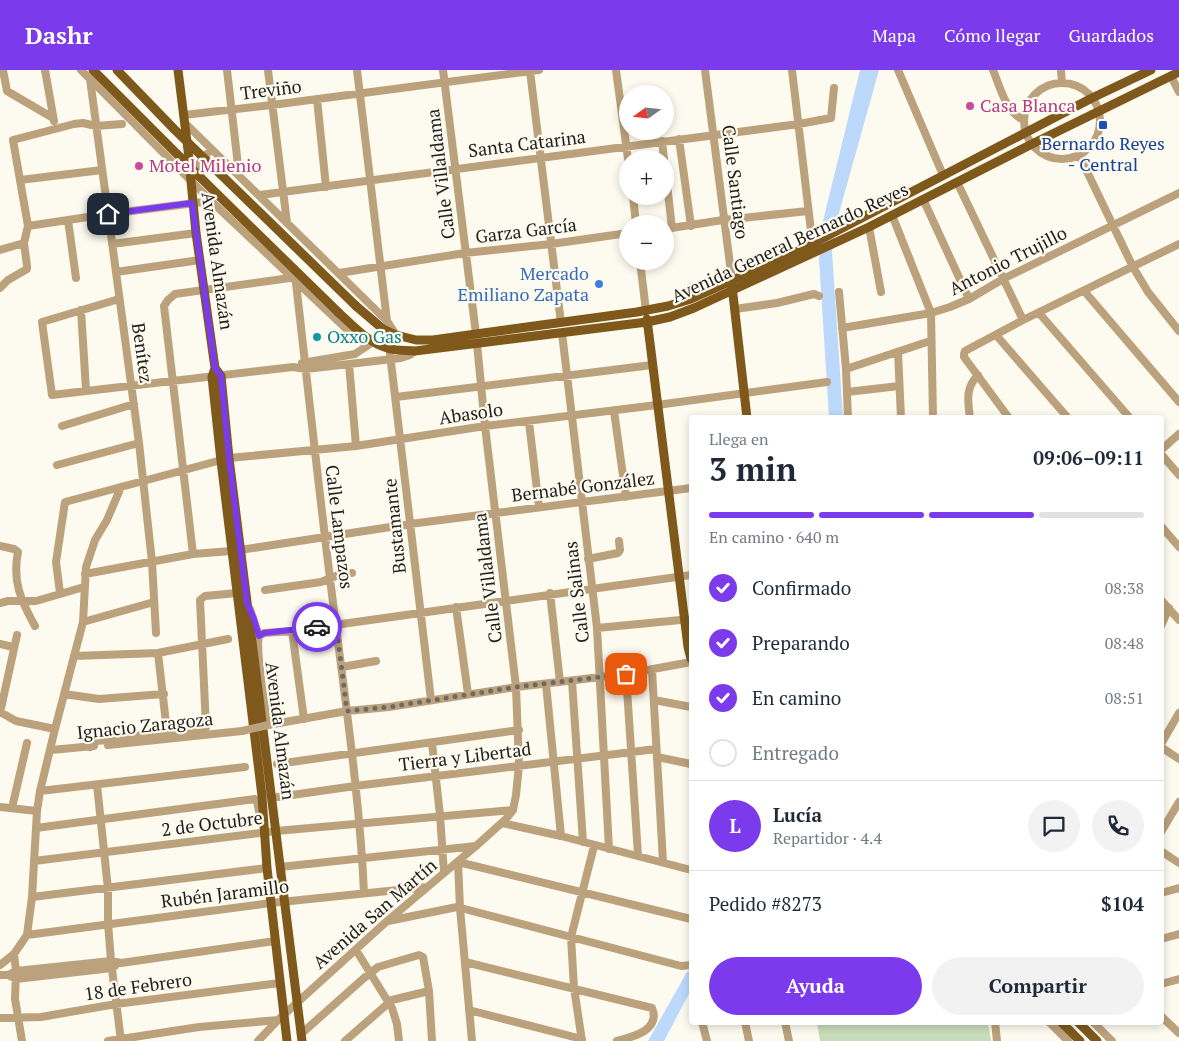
<!DOCTYPE html>
<html lang="es">
<meta charset="utf-8">
<style>
body{margin:0;font-family:"PT Serif",serif;background:#f2f2f3;color:#1f2937;height:100vh;display:flex;flex-direction:column;font-size:19px;white-space:nowrap}
*{box-sizing:border-box;margin:0}
p{font-size:16px;color:#747a83}
.icon{flex:none;width:28px;height:28px;fill:none;stroke:currentColor;stroke-width:2;stroke-linecap:round;stroke-linejoin:round}
.map{position:relative;flex:1;overflow:hidden}
.panel{position:absolute;left:689px;top:345px;width:475px;height:610px;display:flex;flex-direction:column;background:#fff;border-radius:5px;box-shadow:0 2px 8px #0003}
.panel>*{flex:none}
.needle{width:32px;rotate:255deg}
.tools{position:absolute;left:619px;top:15px;display:grid;gap:10px}
.tools a{display:grid;place-items:center;width:55px;height:55px;border-radius:50%;background:#fff;box-shadow:0 2px 8px #0003;font-size:25px}
.pin{position:absolute;display:grid;place-items:center;width:42px;height:42px;color:#fff;margin:-21px;border-radius:10px;box-shadow:0 2px 8px #0006}
.courier{position:absolute;display:grid;place-items:center;width:50px;height:50px;margin:-25px;border:4px solid #7c3aed;border-radius:50%;background:#fff;color:#222;box-shadow:0 1px 6px #0007}
.summary em{font-style:normal;font-weight:700}
.summary div{display:flex;flex-direction:column-reverse}
.summary{display:flex;align-items:center;justify-content:space-between;height:85px;padding:0 20px}
h1{font-size:32px;font-weight:700;line-height:38px}
.bar{display:grid;grid-template-columns:repeat(4,1fr);gap:8px 5px;align-content:center;height:60px;padding:0 20px}
.bar i{height:6px;border-radius:4px;background:#e0e1e3}
.bar .selected{background:#7c3aed}
.bar p{grid-column:span 4}
.line{display:flex;align-items:center;gap:12px;padding:0 20px;border-top:1px solid #e0e1e3}
.line div{flex:1}
.round{display:grid;place-items:center;flex:none;width:52px;height:52px;border-radius:26px;background:#f2f2f3}
ol{padding:0 20px;list-style:none}
li{display:flex;align-items:center;gap:15px;height:55px}
li p{margin-inline-start:auto}
li .icon{padding:5px;border-radius:50%;background:#7c3aed;color:#fff;stroke-width:4}
li:last-child{color:#747a83}
li i{width:28px;height:28px;border:2px solid #e0e1e3;border-radius:50%}
.primary-button{display:flex;gap:10px;margin-top:auto;padding:10px 20px}
.primary-button a{flex:1;height:58px;border-radius:30px;background:#7c3aed;color:#fff;font-size:20px;font-weight:700;line-height:58px;text-align:center}
.primary-button a+a{background:#f2f2f3;color:#1f2937}
header{display:flex;align-items:center;gap:30px;box-sizing:border-box;height:70px;padding:0 25px;background:#7c3aed;color:#fff}
header strong{font-size:24px}
nav{display:flex;gap:28px;margin-inline-start:auto;font-size:18px}
.map>svg:first-child{display:block}
</style>
<header>
<strong>Dashr</strong>
<nav><a>Mapa</a><a>Cómo llegar</a><a>Guardados</a></nav>
</header>
<div class="map">
<svg width="1179" height="971" viewBox="0 0 1179 971">
<rect width="100%" height="100%" fill="#fdfaef"/>
<path fill="#c7dcba" d="M817 953H988L991 971H820Z"/>
<path fill="#bcd9fc" d="M860 0H879L837 150 832 181 843 347H829L819 189 822 155Z
M691 901V920L664 971H648L687 902Z"/>
<g fill="none" stroke-linecap="round" stroke-linejoin="round">
<path stroke="#bba17c" stroke-width="8" d="M3 0 7 21 53 48
M45 0 54 51
M81 0 211 131 355 267 364 271 371 270
M227 0 239 104
M268 0 287 153
M357 0 387 251
M443 0 476 264
M616 0 628 89
M705 0 732 210
M792 0 811 161
M898 0 943 105
M993 0C1000 17 1006 43 1024 50
M1061 0 1062 13
M530 1 561 253
M1171 6 1179 22
M90 9 139 373 152 492 156 563
M1024 51a38 38 0 1 1 76 0a38 38 0 1 1-76 0Z
M317 29 326 117
M184 45 272 35 539 0
M185 53 387 251 396 265
M679 69 691 156
M662 71 664 89
M1079 85 1133 197 1148 222 1179 261
M665 97 672 158
M196 107 199 94 207 84
M20 110 102 100
M957 112 1023 250
M260 125 799 54 831 48 834 18
M633 126 636 154
M923 129 969 229
M892 145 931 243 933 348
M68 150 76 208
M28 156 108 144 211 131
M869 157 881 222
M665 159 723 150 808 141
M112 174 196 163
M0 180 24 173
M640 191 646 241
M116 202 200 190
M339 203 465 183 551 174 628 163
M296 213C309 327 321 441 336 556 347 644 360 734 364 823
M0 218 8 210 27 199V196L24 173 28 156 13 70 74 54 83 53 96 56 122 54
M839 222 846 299 848 348
M1085 222 1179 332
M119 229 42 252 52 325 293 297 306 299 401 288 410 285 415 281
M735 239 777 233 814 224 819 226
M81 240 86 320
M1039 243 1130 348
M842 258 931 243 950 237 969 229 1003 209 1179 123
M562 263 597 558 609 779
M996 265 1068 348
M898 282 901 348
M390 284 431 630
M302 293 355 284 373 272
M349 294 356 376
M846 299 930 271
M847 322 899 316
M396 327 652 295
M614 341 626 427
M970 348C968 331 965 318 978 305
M1009 348 964 287V284L965 281 1023 250 1179 174
M529 352 539 437
M62 356 134 334
M1161 380 1179 364
M1161 384 1179 405
M57 395 139 373
M1161 456 1179 477
M0 476 14 479 18 482C12 511 21 531 35 556
M240 480 410 454 691 418
M193 484 164 236 168 230 175 224 290 208
M588 489 618 483 620 480 619 471
M85 504 193 484 231 481
M265 520 321 512 341 504 352 503
M60 523 56 492 65 432 229 388 356 376 485 356 657 335 827 312
M550 523 560 612
M1161 530 1179 550
M0 533 8 531H36L84 517
M456 537 468 624
M250 539 259 566
M83 552 154 532
M1161 556 1169 538
M597 558 691 549
M292 561 304 649
M0 574 13 577
M158 583 167 662
M74 586 158 583 228 569
M342 597 376 591
M652 600 663 792
M626 604 638 785
M572 611 583 772
M546 614 561 766
M64 624 99 629 164 624
M654 630 691 637
M0 642 16 651 55 659
M0 643 17 565
M273 654C271 651 268 647 267 644 263 632 256 576 259 566L264 563 292 561 691 505
M268 655 347 641 389 637 516 617 626 604 691 592
M432 673 440 745 444 803
M1161 674 1179 643
M108 675 242 661
M90 677 93 673 97 671 206 657 200 530 205 526 237 523
M1161 677 1179 689
M51 680 94 676
M657 687 691 694
M277 694 519 660
M97 715 108 819V853L111 891 121 971
M40 721 245 697
M278 727 355 716 656 679
M0 737 37 741
M12 738 27 673
M502 753 561 766 691 800
M36 758 255 729 257 731 261 752
M1161 762 1179 732
M1161 781 1179 793
M34 791 276 761 513 740
M280 797 476 776
M1161 823 1179 818
M32 827 267 798
M388 851 457 837 681 896 691 895
M27 865 271 833 427 817
M1161 869 1179 864
M356 880 392 938 397 954 399 971
M14 884 16 901 15 929 22 971
M465 892 652 938C661 960 633 967 617 971
M0 895 14 884 27 865 32 827 37 741 40 721 55 659 83 552 86 497 95 470 107 450 121 417
M0 905H8L16 901 111 891 121 893 275 871
M8 905 16 909 112 898 115 896
M1161 914 1179 909
M469 940 582 969
M1161 946 1179 963
M0 948 41 947 116 934 280 913
M702 952 707 971
M745 952 749 971
M785 952 789 971
M995 952 997 971
M1049 952 1068 971
M1093 952 1112 971
M301 964 364 908 378 897 419 885 423 887 429 921 432 971
M108 971 199 957 278 950
M258 971 278 950 386 852 476 776 506 749 513 740 516 725 519 695 516 617 485 356 477 274
M345 971 392 930 429 921
M472 971 460 838 458 792 691 849
M582 971 574 918 571 867 594 776"/>
<path stroke="#7e591b" stroke-width="9" d="M178 0 188 80 196 163 215 298 221 306 229 388 302 971
M732 216 747 348
M356 236 383 259 396 265 416 270H433L476 264 637 242 668 236 691 229 804 178 1092 28 1151 0
M339 243C353 256 369 273 387 278 396 281 406 280 415 281L647 252 670 247 694 238 869 157 1032 74 1179 2
M647 249 688 577 691 589
M215 298 212 307 221 391 262 726 267 798 287 971
M1061 952 1080 971
M1078 952 1097 971"/>
<path stroke="#bba17c" stroke-width="8" d="M242 661 268 655"/>
<path stroke="#7e591b" stroke-width="9" d="M93 0 211 118 339 243
M117 0 175 60 356 236"/>
</g>
<g fill="none" stroke-linecap="round" stroke-linejoin="round">
<path stroke="#6d6b65" stroke-width="5" stroke-dasharray="0 9" d="M317 557 336 554 347 641 389 637 516 617 626 604"/>
<path stroke="#7c3aed" stroke-width="6" d="M108 144 192 133 215 298 221 306 229 388 247 533 254 549 259 566 264 563 317 557"/>
</g>
<g fill="#d1479c" stroke="#fdfaef" stroke-width="2">
<circle cx="970" cy="36" r="5"/>
<circle cx="139" cy="96" r="5"/>
</g>
<rect fill="#1a4fb4" stroke="#fdfaef" stroke-width="2" x="1098" y="50" width="10" height="10" rx="2.5"/>
<circle fill="#3f7fe0" stroke="#fdfaef" stroke-width="2" cx="599" cy="214" r="5"/>
<circle fill="#0f9aa8" stroke="#fdfaef" stroke-width="2" cx="317" cy="267" r="5"/>
<g text-anchor="middle" stroke-width="4.5" stroke-linejoin="round" paint-order="stroke">
<g font-size="18" fill="#1f1e1a" stroke="#fdfaef">
<text transform="translate(271 20) rotate(-7)" y="6">Treviño</text>
<text transform="translate(527 74) rotate(-7)" y="6">Santa Catarina</text>
<text transform="translate(441 104) rotate(-97)" y="6">Calle Villaldama</text>
<text transform="translate(735 112) rotate(83)" y="6">Calle Santiago</text>
<text transform="translate(526 161) rotate(-7)" y="6">Garza García</text>
<text transform="translate(790 173) rotate(-25)" y="6">Avenida General Bernardo Reyes</text>
<text transform="translate(217 191) rotate(82)" y="6">Avenida Almazán</text>
<text transform="translate(1008 191) rotate(-27)" y="6">Antonio Trujillo</text>
<text transform="translate(142 283) rotate(82)" y="6">Benítez</text>
<text transform="translate(471 344) rotate(-8)" y="6">Abasolo</text>
<text transform="translate(583 417) rotate(-7)" y="6">Bernabé González</text>
<text transform="translate(395 456) rotate(-96)" y="6">Bustamante</text>
<text transform="translate(339 457) rotate(83)" y="6">Calle Lampazos</text>
<text transform="translate(488 508) rotate(-97)" y="6">Calle Villaldama</text>
<text transform="translate(577 522) rotate(-97)" y="6">Calle Salinas</text>
<text transform="translate(145 656) rotate(-6)" y="6">Ignacio Zaragoza</text>
<text transform="translate(280 661) rotate(83)" y="6">Avenida Almazán</text>
<text transform="translate(465 687) rotate(-7)" y="6">Tierra y Libertad</text>
<text transform="translate(212 754) rotate(-7)" y="6">2 de Octubre</text>
<text transform="translate(225 824) rotate(-7)" y="6">Rubén Jaramillo</text>
<text transform="translate(375 844) rotate(-41)" y="6">Avenida San Martín</text>
<text transform="translate(138 917) rotate(-8)" y="6">18 de Febrero</text>
</g>
<g font-size="18" fill="#b23c85" stroke="#fdfaef" text-anchor="start">
<text x="980" y="42">Casa Blanca</text>
<text x="149" y="102">Motel Milenio</text>
</g>
<g font-size="18" fill="#164399" stroke="#fdfaef">
<text x="1103" y="80">Bernardo Reyes<tspan x="1103" dy="21">- Central</tspan></text>
</g>
<g font-size="18" fill="#366cbe" stroke="#fdfaef" text-anchor="end">
<text x="589" y="210">Mercado<tspan x="589" dy="21">Emiliano Zapata</tspan></text>
</g>
<g font-size="18" fill="#0d838f" stroke="#fdfaef" text-anchor="start">
<text x="327" y="273">Oxxo Gas</text>
</g>
</g>
</svg>
<div class="tools">
<a><svg class="needle" viewBox="-14 -14 28 28"><path d="M0-13l5 13h-10z" fill="#e53935"/><path d="M0 13l5-13h-10z" fill="#747a83"/></svg></a>
<a>+</a>
<a>−</a>
</div>
<div class="pin" style="left:626px;top:604px;background:#ea580c"><svg class="icon" aria-label="bag" viewBox="0 0 24 24"><path d="M5 8h14l-1 12H6zM9 8a3 3 0 0 1 6 0"/></svg></div>
<div class="pin" style="left:108px;top:144px;background:#1f2937"><svg class="icon" aria-label="home" viewBox="0 0 24 24"><path d="M3 11l9-7 9 7M6 9v11h12V9"/></svg></div>
<div class="courier" style="left:317px;top:557px"><svg class="icon" aria-label="car" viewBox="0 0 24 24"><path d="M5 17H2v-5l4-1 3-4h7l3 4 3 1v5h-3M9 17h6M6 11h13"/><circle cx="7" cy="17" r="2"/><circle cx="17" cy="17" r="2"/></svg></div>
<section class="panel">
<div class="summary"><div><h1>3 min</h1><p>Llega en</p></div><em>09:06–09:11</em></div>
<div class="bar"><i class="selected"></i><i class="selected"></i><i class="selected"></i><i></i><p>En camino · 640 m</p></div>
<ol>
<li><svg class="icon" aria-label="check" viewBox="0 0 24 24"><path d="M5 12l5 5 9-10"/></svg>Confirmado<p>08:38</p></li>
<li><svg class="icon" aria-label="check" viewBox="0 0 24 24"><path d="M5 12l5 5 9-10"/></svg>Preparando<p>08:48</p></li>
<li><svg class="icon" aria-label="check" viewBox="0 0 24 24"><path d="M5 12l5 5 9-10"/></svg>En camino<p>08:51</p></li>
<li><i></i>Entregado</li>
</ol>
<div class="line" style="height:90px"><b class="round" style="background:#7c3aed;color:#fff">L</b><div><b>Lucía</b><p>Repartidor · 4.4</p></div><a class="round"><svg class="icon" aria-label="chat" viewBox="0 0 24 24"><path d="M4 5h16v11H9l-5 4z"/></svg></a><a class="round"><svg class="icon" aria-label="phone" viewBox="0 0 24 24"><path d="M5 4h4l2 5-3 2q2 4 5 5l2-3 5 2v4C11 20 4 13 5 4z"/></svg></a></div>
<div class="line" style="height:65px"><div>Pedido #8273</div><b>$104</b></div>
<div class="primary-button"><a>Ayuda</a><a>Compartir</a></div>
</section>
</div>
